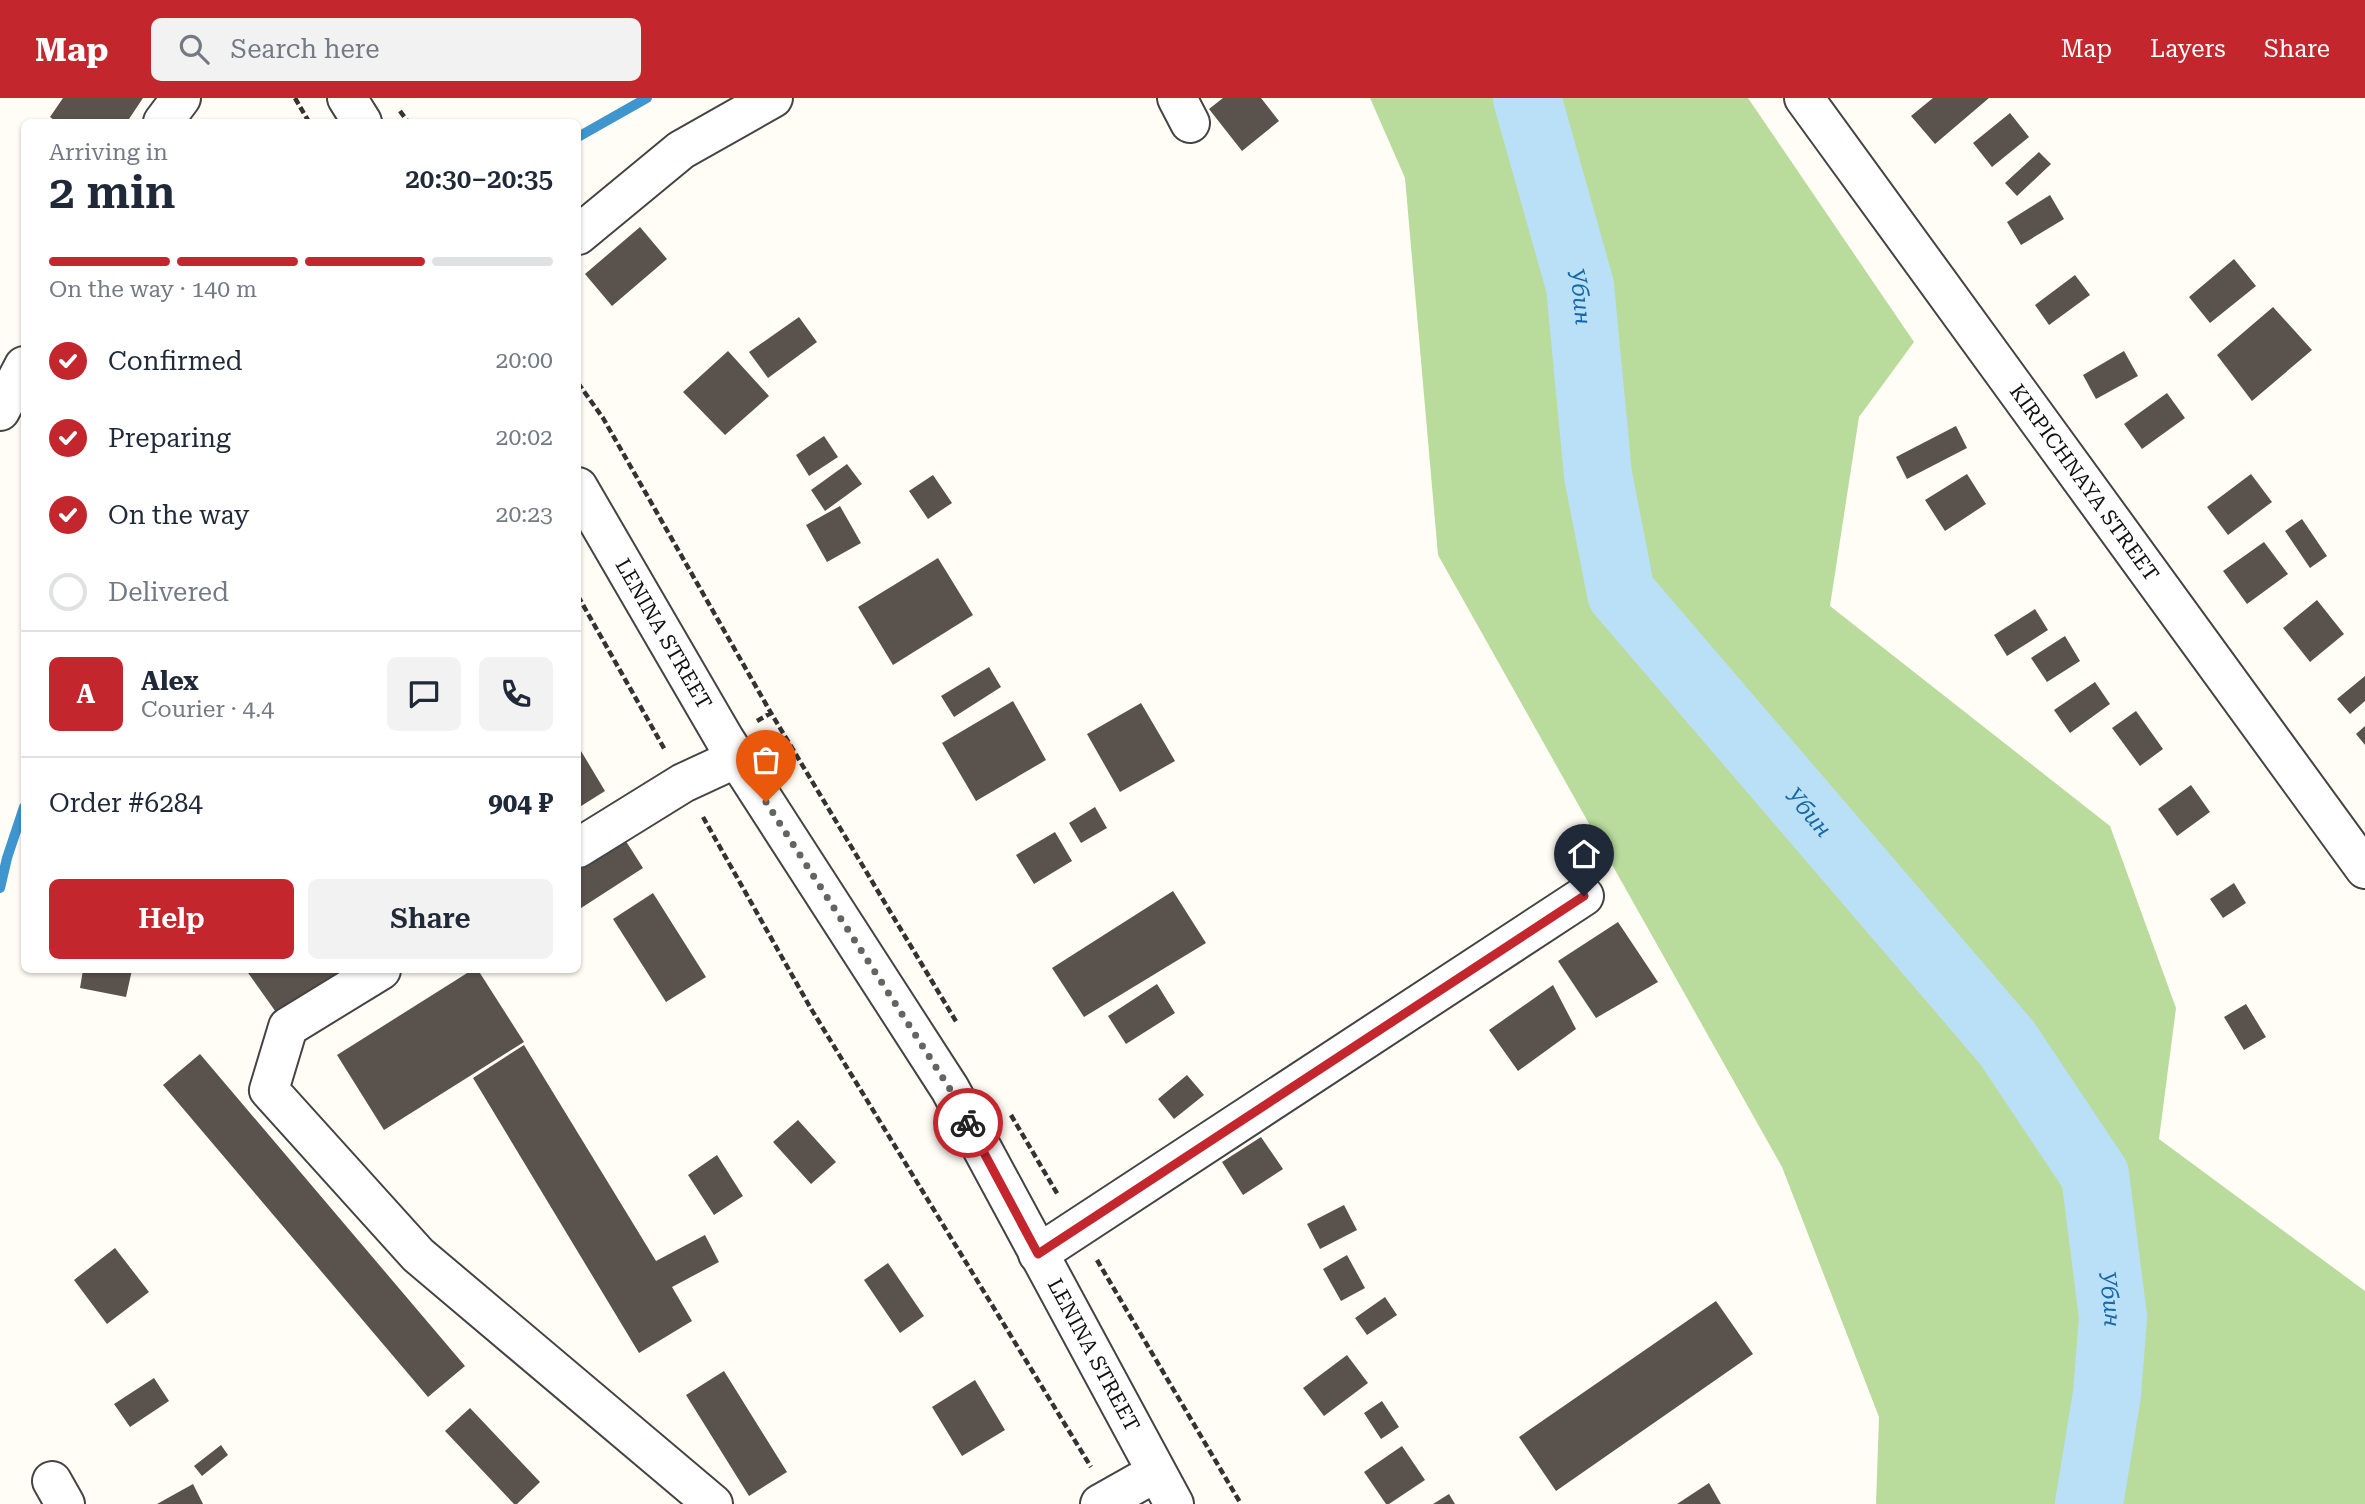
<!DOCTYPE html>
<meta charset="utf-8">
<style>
body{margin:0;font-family:"Roboto Serif",serif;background:#f2f2f3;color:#1f2937;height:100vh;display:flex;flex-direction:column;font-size:26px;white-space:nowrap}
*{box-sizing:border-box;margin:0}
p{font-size:23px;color:#747a83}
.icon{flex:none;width:38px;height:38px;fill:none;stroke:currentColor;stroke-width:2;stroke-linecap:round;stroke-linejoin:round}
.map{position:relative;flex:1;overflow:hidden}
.sheet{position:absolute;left:21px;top:21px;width:560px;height:854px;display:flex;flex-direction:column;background:#fff;border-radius:10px;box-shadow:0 2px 5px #0004}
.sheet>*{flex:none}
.pin{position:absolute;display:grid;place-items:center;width:60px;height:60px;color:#fff;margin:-72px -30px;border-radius:50% 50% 50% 0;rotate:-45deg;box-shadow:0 0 7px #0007}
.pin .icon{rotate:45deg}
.courier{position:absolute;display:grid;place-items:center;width:70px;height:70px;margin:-35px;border:5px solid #c4262e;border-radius:50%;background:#fff;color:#222;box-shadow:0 2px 9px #0007}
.headline em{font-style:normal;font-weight:600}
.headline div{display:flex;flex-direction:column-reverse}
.headline{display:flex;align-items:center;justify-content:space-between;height:119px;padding:0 28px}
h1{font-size:46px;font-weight:600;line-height:52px}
.bar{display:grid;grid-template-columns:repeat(4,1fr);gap:10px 7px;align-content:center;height:84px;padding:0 28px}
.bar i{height:9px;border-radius:5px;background:#e0e1e3}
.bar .active{background:#c4262e}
.bar p{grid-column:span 4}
.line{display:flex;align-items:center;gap:18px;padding:0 28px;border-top:2px solid #e0e1e3}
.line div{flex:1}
.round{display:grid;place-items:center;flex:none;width:74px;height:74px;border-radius:10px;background:#f2f2f3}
ol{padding:0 28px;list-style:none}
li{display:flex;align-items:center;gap:21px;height:77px}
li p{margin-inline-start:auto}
li .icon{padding:7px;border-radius:50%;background:#c4262e;color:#fff;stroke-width:4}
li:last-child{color:#747a83}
li i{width:38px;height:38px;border:4px solid #e0e1e3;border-radius:50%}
.cta{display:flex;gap:14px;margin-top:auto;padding:14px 28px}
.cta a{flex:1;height:80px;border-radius:10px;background:#c4262e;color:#fff;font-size:28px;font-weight:600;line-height:80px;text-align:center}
.cta a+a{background:#f2f2f3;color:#1f2937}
header{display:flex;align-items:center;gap:42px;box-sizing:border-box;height:98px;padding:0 35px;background:#c4262e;color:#fff}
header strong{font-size:33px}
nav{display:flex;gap:38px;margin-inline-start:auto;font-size:24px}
.search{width:490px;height:63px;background:#f2f2f3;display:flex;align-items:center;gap:18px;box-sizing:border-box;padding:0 24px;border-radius:10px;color:#747a83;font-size:26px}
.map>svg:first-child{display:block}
</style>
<header>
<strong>Map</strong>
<div class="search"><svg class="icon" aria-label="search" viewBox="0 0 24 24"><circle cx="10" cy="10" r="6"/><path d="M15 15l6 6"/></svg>Search here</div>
<nav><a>Map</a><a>Layers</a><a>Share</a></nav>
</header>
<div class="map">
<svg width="2365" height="1406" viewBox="0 0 2365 1406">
<rect width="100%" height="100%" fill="#fffdf5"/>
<path fill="#b9dc9c" d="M1370 0H1748L1914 244 1859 319 1830 508 2110 728 2176 910 2159 1041 2365 1193V1406H1876L1879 1319 1782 1069 1438 457 1405 80Z"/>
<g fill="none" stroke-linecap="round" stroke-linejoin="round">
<path stroke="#3f96cf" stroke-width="10" d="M578 39 647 0
M0 790 7 760 24 709"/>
<path stroke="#b9e0f7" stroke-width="68" id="s1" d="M1527 0 1580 188 1598 377 1621 495 2007 945 2095 1077 2113 1219 2107 1296 2089 1406"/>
</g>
<path fill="#5a524d" d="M63 0H143L127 24H57L50 19Z
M1223 0H1261L1279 23 1242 53 1209 11Z
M1933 0H1989L1935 46 1911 18Z
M2010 15 2029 39 1992 69 1973 45Z
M2039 54 2051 66 2017 98 2005 85Z
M2050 97 2064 121 2021 147 2007 124Z
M640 129 667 161 612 208 585 176Z
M2234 161 2256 188 2210 225 2189 199Z
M2075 177 2090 197 2049 227 2035 207Z
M2273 209 2312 252 2252 303 2217 257Z
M799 219 817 244 768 280 749 254Z
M728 253 769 298 725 337 683 294Z
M2124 253 2138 278 2096 301 2083 277Z
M2167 295 2185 320 2142 351 2124 326Z
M1956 328 1967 350 1907 381 1896 359Z
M824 338 838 359 809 378 796 357Z
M847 366 862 386 825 413 811 392Z
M1967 376 1986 406 1945 433 1925 402Z
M2251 376 2272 404 2228 437 2207 409Z
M933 377 952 405 928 421 909 393Z
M840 408 861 445 827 464 806 427Z
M2302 421 2327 458 2310 470 2285 433Z
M2264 444 2288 476 2247 506 2223 473Z
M938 460 973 517 893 567 858 509Z
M2317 502 2344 536 2310 564 2283 530Z
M2035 511 2048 532 2007 558 1994 537Z
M2065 538 2080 563 2047 584 2031 560Z
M989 569 1001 589 954 619 941 598Z
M2365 578V603L2350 616 2337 601Z
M2095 584 2110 606 2070 635 2054 612Z
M1013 603 1046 662 976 703 942 645Z
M1141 605 1175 663 1120 694 1087 636Z
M2136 613 2163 651 2140 668 2112 630Z
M2365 628V647L2356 636Z
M578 648 605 693 578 710Z
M2191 687 2210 714 2177 738 2158 711Z
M1095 709 1107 730 1081 745 1069 725Z
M1055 734 1072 763 1034 786 1016 757Z
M622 737 643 770 578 812V766Z
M2234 785 2246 805 2223 820 2210 801Z
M1173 793 1206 845 1084 919 1052 870Z
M653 795 706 879 666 904 613 821Z
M1618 824 1658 884 1596 920 1558 863Z
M83 872H132L126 899 80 890Z
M246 872H344L278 917Z
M472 872H478L524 944 384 1032 337 957Z
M1157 886 1175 915 1126 946 1108 918Z
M1553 887 1576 931 1518 973 1489 932Z
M2246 906 2266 939 2244 952 2224 919Z
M524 947 656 1163 705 1137 719 1164 672 1189 692 1223 639 1255 473 980Z
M200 956 465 1268 428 1299 163 987Z
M1187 977 1204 997 1174 1021 1158 1001Z
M798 1022 836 1064 811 1086 773 1044Z
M1261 1039 1283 1071 1243 1097 1222 1064Z
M717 1057 743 1098 714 1117 688 1077Z
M1344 1107 1357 1132 1320 1151 1307 1126Z
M115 1150 149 1194 107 1226 74 1182Z
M1347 1157 1365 1190 1341 1203 1323 1171Z
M888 1165 924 1218 900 1235 864 1182Z
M1385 1199 1397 1217 1367 1237 1355 1220Z
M1716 1203 1753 1256 1556 1393 1519 1339Z
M1347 1257 1368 1285 1324 1318 1303 1290Z
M724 1273 787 1374 749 1398 686 1297Z
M154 1280 169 1303 130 1329 114 1306Z
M975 1282 1005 1332 962 1358 932 1309Z
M1382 1303 1399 1329 1381 1341 1364 1315Z
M470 1310 540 1384 517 1406H514L445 1333Z
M221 1347 228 1357 202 1378 194 1368Z
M1402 1348 1425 1382 1389 1406H1386L1364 1374Z
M1709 1385 1721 1406H1677Z
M193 1386 203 1406H157Z
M1449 1396 1455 1406H1433Z"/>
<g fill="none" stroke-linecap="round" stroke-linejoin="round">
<g stroke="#444" stroke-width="42">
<g id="minor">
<path d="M347 0 362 24"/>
<path d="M1177 0 1190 25"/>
<path id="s2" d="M1804 0 2365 771"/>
<path d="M163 24 181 0"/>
<path d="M578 137 681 52 773 0"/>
<path d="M0 313 24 268"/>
<path id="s3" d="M578 389 725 642 950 991 1174 1406"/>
<path d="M578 750 683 685 737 660"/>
<path d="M381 872 288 929 269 992 418 1157 713 1406"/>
<path d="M1038 1156 1584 798"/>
<path d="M52 1383 65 1406"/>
<path d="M1100 1406 1155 1375"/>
</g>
</g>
<path stroke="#333" stroke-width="4.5" stroke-dasharray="7 3.5" stroke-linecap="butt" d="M295 0 309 24
M400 13 408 24
M578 285 603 320 771 615 957 925
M578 498 665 652
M757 623 771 615
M703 719 810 909 1091 1369
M1011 1017 1058 1097
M1097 1162 1241 1406"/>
<use href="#minor" stroke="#fff" stroke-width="38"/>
</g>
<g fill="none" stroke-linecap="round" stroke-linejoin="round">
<path stroke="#646461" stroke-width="7" stroke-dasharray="0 12.6" d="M766 704 950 991 968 1025"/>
<path stroke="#c4262e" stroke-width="9" d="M968 1025 1038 1156 1584 798"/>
</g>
<g text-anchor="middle" stroke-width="7" stroke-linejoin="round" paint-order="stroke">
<g font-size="21" fill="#111" stroke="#fff">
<text dy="7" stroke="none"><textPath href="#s2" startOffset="476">KIRPICHNAYA STREET</textPath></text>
<text dy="7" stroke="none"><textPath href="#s3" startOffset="170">LENINA STREET</textPath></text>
<text dy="7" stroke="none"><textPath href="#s3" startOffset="1010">LENINA STREET</textPath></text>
</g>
<g font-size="23" font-style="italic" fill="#1768a6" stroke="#fff">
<text dy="8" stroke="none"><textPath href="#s1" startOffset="206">Убин</textPath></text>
<text dy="8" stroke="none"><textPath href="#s1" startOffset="794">Убин</textPath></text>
<text dy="8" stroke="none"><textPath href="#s1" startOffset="1382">Убин</textPath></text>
</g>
</g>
</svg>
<div class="pin" style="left:766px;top:704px;background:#ea580c"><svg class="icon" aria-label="bag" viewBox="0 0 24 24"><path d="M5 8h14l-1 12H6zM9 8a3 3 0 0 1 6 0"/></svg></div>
<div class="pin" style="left:1584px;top:798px;background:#1f2937"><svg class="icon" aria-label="home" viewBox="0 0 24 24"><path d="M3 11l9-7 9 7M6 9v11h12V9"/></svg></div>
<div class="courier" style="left:968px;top:1025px"><svg class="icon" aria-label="bike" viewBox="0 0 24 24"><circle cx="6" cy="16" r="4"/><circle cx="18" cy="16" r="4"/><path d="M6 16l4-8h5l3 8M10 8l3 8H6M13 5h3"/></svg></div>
<section class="sheet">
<div class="headline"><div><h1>2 min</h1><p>Arriving in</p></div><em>20:30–20:35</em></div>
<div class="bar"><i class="active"></i><i class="active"></i><i class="active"></i><i></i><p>On the way · 140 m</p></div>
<ol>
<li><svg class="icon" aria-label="check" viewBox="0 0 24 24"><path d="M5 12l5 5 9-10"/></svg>Confirmed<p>20:00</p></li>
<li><svg class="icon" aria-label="check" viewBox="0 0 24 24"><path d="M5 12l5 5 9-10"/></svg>Preparing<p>20:02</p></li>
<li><svg class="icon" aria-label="check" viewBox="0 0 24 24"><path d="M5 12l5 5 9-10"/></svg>On the way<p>20:23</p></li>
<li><i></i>Delivered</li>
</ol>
<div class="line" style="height:126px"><b class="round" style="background:#c4262e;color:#fff">A</b><div><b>Alex</b><p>Courier · 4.4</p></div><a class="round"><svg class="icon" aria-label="chat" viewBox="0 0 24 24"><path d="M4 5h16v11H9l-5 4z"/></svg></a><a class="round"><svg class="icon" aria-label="phone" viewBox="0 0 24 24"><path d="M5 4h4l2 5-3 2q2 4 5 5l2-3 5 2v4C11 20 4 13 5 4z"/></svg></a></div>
<div class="line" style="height:91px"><div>Order #6284</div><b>904 ₽</b></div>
<div class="cta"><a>Help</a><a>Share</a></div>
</section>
</div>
